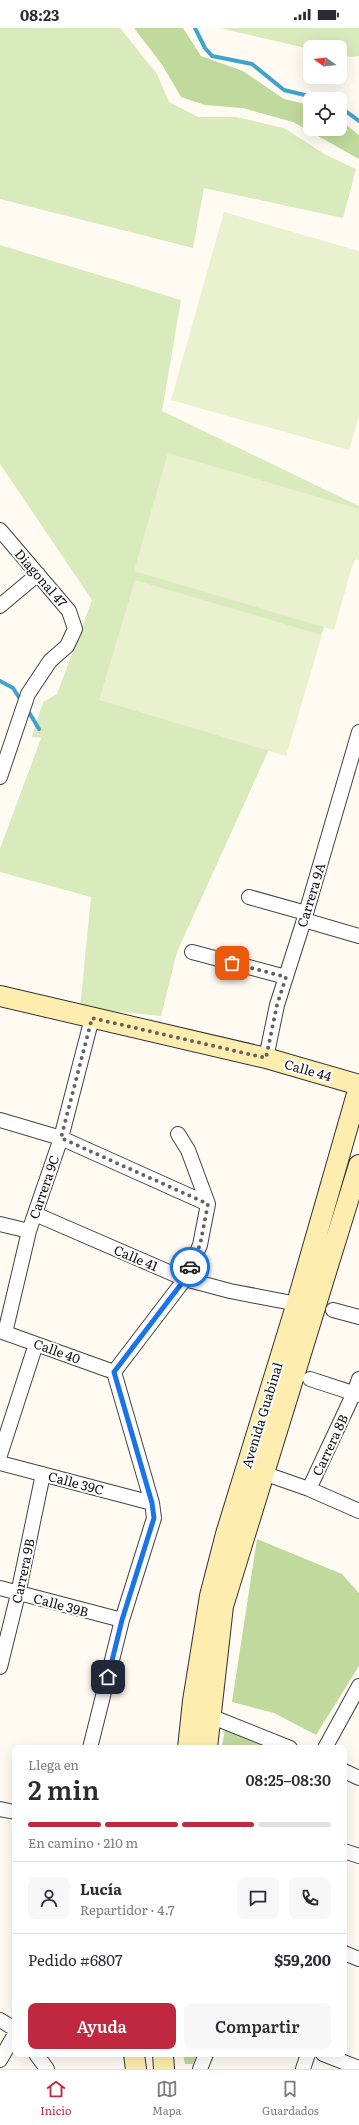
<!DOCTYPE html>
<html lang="es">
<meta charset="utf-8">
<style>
body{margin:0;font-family:Literata,serif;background:#f7f7f7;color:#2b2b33;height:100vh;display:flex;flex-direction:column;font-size:15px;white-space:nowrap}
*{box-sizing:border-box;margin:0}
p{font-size:13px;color:#7c7c81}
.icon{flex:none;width:22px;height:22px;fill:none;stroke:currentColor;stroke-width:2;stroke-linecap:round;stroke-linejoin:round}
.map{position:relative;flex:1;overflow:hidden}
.drawer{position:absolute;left:12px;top:1717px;width:335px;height:312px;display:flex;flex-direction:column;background:#fff;border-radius:8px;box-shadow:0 4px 16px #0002}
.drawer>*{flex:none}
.needle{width:26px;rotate:284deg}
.fabs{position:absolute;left:303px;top:12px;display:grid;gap:8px}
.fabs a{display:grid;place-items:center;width:44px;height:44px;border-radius:8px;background:#fff;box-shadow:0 4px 16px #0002;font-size:20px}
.pin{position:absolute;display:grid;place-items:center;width:34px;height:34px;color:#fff;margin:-17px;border-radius:8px;box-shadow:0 2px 6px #0006}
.courier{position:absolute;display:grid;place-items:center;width:40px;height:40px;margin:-20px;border:3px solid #1a73e8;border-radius:50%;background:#fff;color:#222;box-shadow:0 1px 5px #0007}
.head em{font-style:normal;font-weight:600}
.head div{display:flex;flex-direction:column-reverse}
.head{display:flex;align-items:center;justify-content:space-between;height:68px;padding:0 16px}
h1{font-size:26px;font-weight:600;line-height:30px}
.bar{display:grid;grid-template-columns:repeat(4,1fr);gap:6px 4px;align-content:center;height:48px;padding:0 16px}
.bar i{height:5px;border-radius:3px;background:#e1e1e2}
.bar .on{background:#c02840}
.bar p{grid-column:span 4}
.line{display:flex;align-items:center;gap:10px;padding:0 16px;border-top:1px solid #e1e1e2}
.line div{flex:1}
.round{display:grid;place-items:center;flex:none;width:42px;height:42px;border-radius:8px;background:#f7f7f7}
.cta{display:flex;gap:8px;margin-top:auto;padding:8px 16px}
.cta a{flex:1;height:46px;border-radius:8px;background:#c02840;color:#fff;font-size:16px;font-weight:600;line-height:46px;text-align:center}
.cta a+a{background:#f7f7f7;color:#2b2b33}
.status{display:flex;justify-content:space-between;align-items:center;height:28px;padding:0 20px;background:#fff;direction:ltr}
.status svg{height:11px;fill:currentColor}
.menu{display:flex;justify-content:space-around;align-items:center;height:56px;border-top:1px solid #e1e1e2;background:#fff;font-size:11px;color:#7c7c81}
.menu a{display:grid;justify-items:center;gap:2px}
.menu .on{color:#c02840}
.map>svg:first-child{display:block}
</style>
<div class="status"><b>08:23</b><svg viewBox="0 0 49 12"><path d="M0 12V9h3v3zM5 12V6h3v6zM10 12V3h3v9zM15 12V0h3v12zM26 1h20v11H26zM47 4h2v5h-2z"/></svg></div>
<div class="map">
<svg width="359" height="2041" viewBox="0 0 359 2041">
<rect width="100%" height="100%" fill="#fffbf3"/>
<path fill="#d9eabc" d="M0 0H120L157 46 169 74 198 89H236L284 100 326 127 356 141 343 190 204 160 193 220 0 171Z
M220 0H359V28L350 29 340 27V19H310V21Z
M0 217 181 272 162 383 359 478V523L177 924 161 988 80 980 91 869 0 844V821L41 710 32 709 43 674 57 666 92 572 0 436Z"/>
<path fill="#bfda9c" d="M134 0H183L201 28 243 43 284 71 310 77V101H340V92L359 107V131L293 94 242 80 205 77 181 69 163 38Z
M257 1511 342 1546 359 1565V1638L316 1707 274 1685 232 1674Z
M225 1699 281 1720H222Z
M183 2026H197L193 2036H185Z"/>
<path fill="#e9f1ce" d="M224 184 359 223V389L349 422 171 372Z
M168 425 359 481V532L354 531 334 602 134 543Z
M135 552 322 607 286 728 99 672Z"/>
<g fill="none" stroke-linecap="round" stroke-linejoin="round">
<path stroke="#40a3cc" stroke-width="4" d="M195 0 205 20 212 28 252 36 284 62 321 71
M340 79 359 93
M0 653 13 660 22 674
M27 681 39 701"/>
<g stroke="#434343" stroke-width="16">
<path id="street" d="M0 502 69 583 75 601 67 618 50 633 28 666 0 749
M0 578 38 546
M249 869 306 885
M304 892 359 908
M192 924 286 949
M266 1030 277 977 304 892 359 704
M0 1092 61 1110 208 1176
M35 1186 185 1251 230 1263 287 1274
M0 1196 29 1203
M333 1282 359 1289
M0 1303 114 1344
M5 1305 29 1203 61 1110 92 990
M310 1351 359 1367
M0 1427 36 1316
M0 1435 152 1475
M263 1445 309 1461 359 1483
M309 1461 354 1365 359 1351
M0 1560 122 1592
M0 1639 18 1566 43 1446
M210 1688 290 1720
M90 1720 122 1592 154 1490 152 1475 114 1344 185 1251 200 1217 208 1176 188 1122 178 1106
M325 1720 359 1658
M344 1743 359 1750
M0 1781 15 1784
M344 1823 359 1828
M344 1925 359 1931
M0 1992 15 2001
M36 2026 47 2041
M323 2026 359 2040
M0 2032 15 2006
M200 2041 206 2026
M303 2041 308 2026"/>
</g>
<g stroke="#323232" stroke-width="22">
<path id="secondary" d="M0 968 266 1030 359 1057
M188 1720 193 1673 210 1568 226 1506 297 1275 359 1059
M207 1720 223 1578 359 1137
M134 2026 136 2041
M163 2026 164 2041"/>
</g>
<use href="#street" stroke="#fff" stroke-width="14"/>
<use href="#secondary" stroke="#feedaf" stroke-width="20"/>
</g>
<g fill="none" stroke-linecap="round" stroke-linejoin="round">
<path stroke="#64625f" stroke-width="4" stroke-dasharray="0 7.2" d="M190 1239 200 1217 208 1176 61 1110 92 990 266 1030 277 977 286 949 232 935"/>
<path stroke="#1a73e8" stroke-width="5" d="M108 1649 122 1592 154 1490 152 1475 114 1344 185 1251 190 1239"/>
</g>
<g text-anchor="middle" stroke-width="4" stroke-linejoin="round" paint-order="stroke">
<g font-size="13" fill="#101010" stroke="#fff">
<text transform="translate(41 550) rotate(49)" y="5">Diagonal 47</text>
<text transform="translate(311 867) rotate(-73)" y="5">Carrera 9A</text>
<text transform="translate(308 1042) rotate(16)" y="5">Calle 44</text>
<text transform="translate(44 1159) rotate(-71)" y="5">Carrera 9C</text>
<text transform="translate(136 1230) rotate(23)" y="5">Calle 41</text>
<text transform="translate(57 1323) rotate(20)" y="5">Calle 40</text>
<text transform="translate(262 1387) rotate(-73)" y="5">Avenida Guabinal</text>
<text transform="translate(330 1417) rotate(-65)" y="5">Carrera 8B</text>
<text transform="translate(76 1455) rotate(15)" y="5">Calle 39C</text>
<text transform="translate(23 1543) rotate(-78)" y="5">Carrera 9B</text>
<text transform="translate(61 1577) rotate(15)" y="5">Calle 39B</text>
</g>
</g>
</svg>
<div class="fabs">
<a><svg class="needle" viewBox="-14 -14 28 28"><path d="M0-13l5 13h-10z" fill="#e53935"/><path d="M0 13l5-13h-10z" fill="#7c7c81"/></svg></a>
<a><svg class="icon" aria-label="locate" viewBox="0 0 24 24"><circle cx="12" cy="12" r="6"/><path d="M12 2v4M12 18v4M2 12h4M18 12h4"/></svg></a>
</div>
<div class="pin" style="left:232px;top:935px;background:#ea580c"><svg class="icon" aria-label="bag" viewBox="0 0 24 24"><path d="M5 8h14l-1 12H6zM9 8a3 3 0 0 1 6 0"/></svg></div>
<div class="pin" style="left:108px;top:1649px;background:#1f2937"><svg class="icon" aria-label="home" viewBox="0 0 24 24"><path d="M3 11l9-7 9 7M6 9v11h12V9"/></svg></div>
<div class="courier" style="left:190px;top:1239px"><svg class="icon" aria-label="car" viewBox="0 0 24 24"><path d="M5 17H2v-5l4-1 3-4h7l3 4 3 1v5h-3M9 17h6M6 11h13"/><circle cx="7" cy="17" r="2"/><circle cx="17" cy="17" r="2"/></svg></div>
<section class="drawer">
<div class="head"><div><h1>2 min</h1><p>Llega en</p></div><em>08:25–08:30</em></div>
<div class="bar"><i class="on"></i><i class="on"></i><i class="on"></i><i></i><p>En camino · 210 m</p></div>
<div class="line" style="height:72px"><a class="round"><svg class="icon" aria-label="person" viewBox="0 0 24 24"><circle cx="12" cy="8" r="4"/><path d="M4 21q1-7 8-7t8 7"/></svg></a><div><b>Lucía</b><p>Repartidor · 4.7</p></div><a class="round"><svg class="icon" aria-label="chat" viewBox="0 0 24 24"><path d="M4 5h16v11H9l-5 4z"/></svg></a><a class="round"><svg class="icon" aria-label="phone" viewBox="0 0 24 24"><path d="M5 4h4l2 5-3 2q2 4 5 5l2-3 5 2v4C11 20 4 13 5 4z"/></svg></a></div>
<div class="line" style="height:52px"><div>Pedido #6807</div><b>$59,200</b></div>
<div class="cta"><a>Ayuda</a><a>Compartir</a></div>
</section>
</div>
<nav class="menu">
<a class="on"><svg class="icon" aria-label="home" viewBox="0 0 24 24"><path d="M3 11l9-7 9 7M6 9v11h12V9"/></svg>Inicio</a>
<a><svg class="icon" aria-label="map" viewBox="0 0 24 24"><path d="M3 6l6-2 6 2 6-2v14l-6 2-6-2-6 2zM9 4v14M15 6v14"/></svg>Mapa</a>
<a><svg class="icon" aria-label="saved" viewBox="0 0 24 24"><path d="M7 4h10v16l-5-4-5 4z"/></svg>Guardados</a>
</nav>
